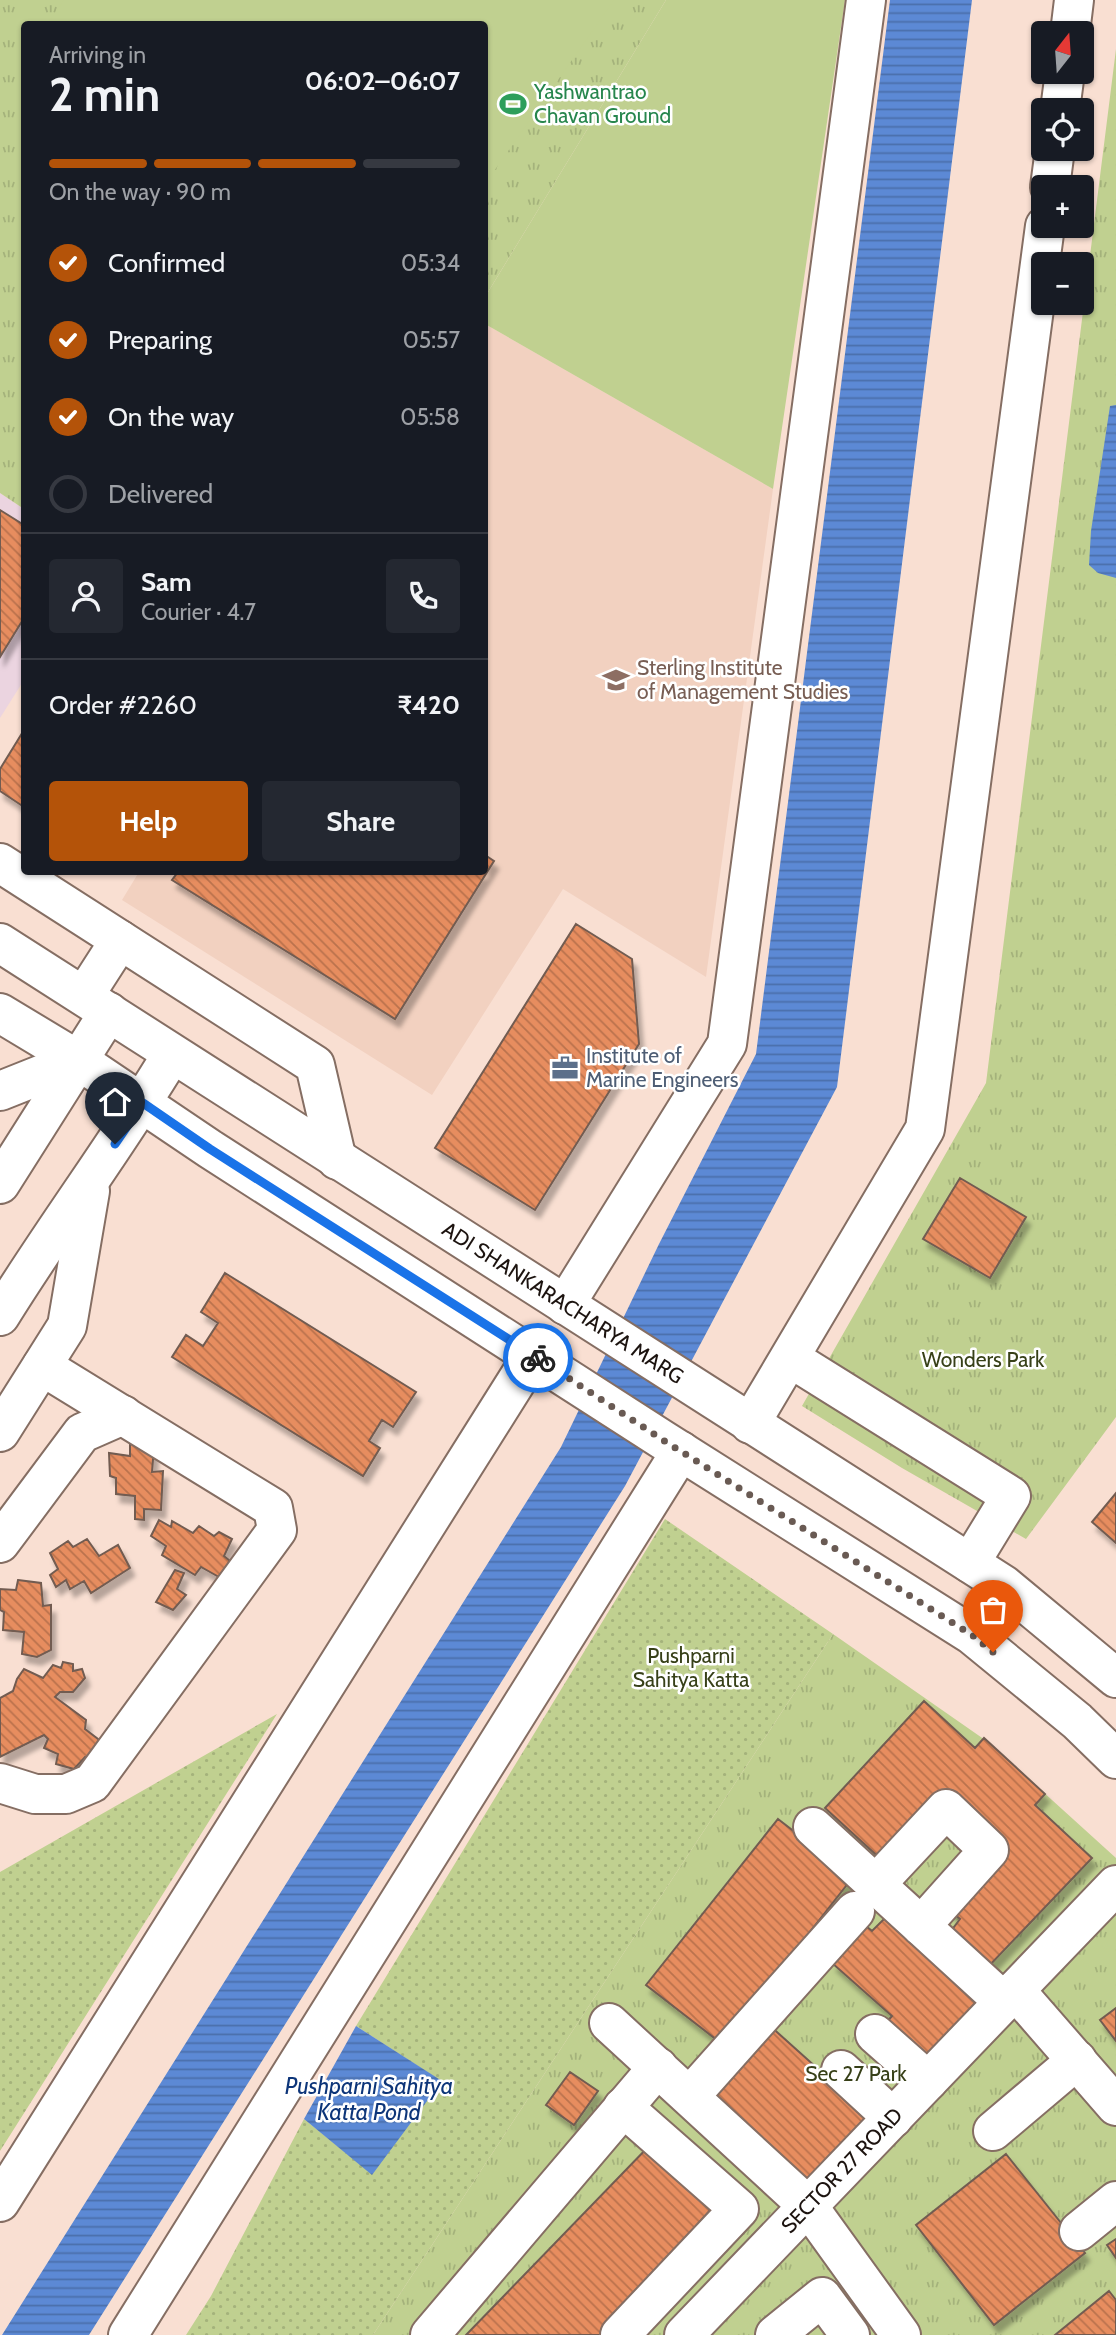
<!DOCTYPE html>
<meta charset="utf-8">
<style>
body{margin:0;font-family:Cabin,sans-serif;background:#242831;color:#f1f3f6;height:100vh;display:flex;flex-direction:column;font-size:26px;white-space:nowrap}
*{box-sizing:border-box;margin:0}
p{font-size:23px;color:#9ea1a6}
.icon{flex:none;width:38px;height:38px;fill:none;stroke:currentColor;stroke-width:2;stroke-linecap:round;stroke-linejoin:round}
.map{position:relative;flex:1;overflow:hidden}
.sheet{position:absolute;left:21px;top:21px;width:467px;height:854px;display:flex;flex-direction:column;background:#171b24;border-radius:7px;box-shadow:0 2px 5px #0004}
.sheet>*{flex:none}
.needle{width:46px;rotate:17deg}
.buttons{position:absolute;left:1031px;top:21px;display:grid;gap:14px}
.buttons a{display:grid;place-items:center;width:63px;height:63px;border-radius:7px;background:#171b24;box-shadow:0 2px 5px #0004;font-size:35px}
.pin{position:absolute;display:grid;place-items:center;width:60px;height:60px;color:#fff;margin:-72px -30px;border-radius:50% 50% 50% 0;rotate:-45deg;box-shadow:0 0 7px #0007}
.pin .icon{rotate:45deg}
.courier{position:absolute;display:grid;place-items:center;width:70px;height:70px;margin:-35px;border:5px solid #1a73e8;border-radius:50%;background:#fff;color:#222;box-shadow:0 2px 9px #0007}
.headline em{font-style:normal;font-weight:700}
.headline div{display:flex;flex-direction:column-reverse}
.headline{display:flex;align-items:center;justify-content:space-between;height:119px;padding:0 28px}
h1{font-size:46px;font-weight:700;line-height:52px}
.bar{display:grid;grid-template-columns:repeat(4,1fr);gap:10px 7px;align-content:center;height:84px;padding:0 28px}
.bar i{height:9px;border-radius:5px;background:#363941}
.bar .current{background:#b45309}
.bar p{grid-column:span 4}
.line{display:flex;align-items:center;gap:18px;padding:0 28px;border-top:2px solid #363941}
.line div{flex:1}
.round{display:grid;place-items:center;flex:none;width:74px;height:74px;border-radius:7px;background:#242831}
ol{padding:0 28px;list-style:none}
li{display:flex;align-items:center;gap:21px;height:77px}
li p{margin-inline-start:auto}
li .icon{padding:7px;border-radius:50%;background:#b45309;color:#fff;stroke-width:4}
li:last-child{color:#9ea1a6}
li i{width:38px;height:38px;border:4px solid #363941;border-radius:50%}
.primary-button{display:flex;gap:14px;margin-top:auto;padding:14px 28px}
.primary-button a{flex:1;height:80px;border-radius:7px;background:#b45309;color:#fff;font-size:28px;font-weight:700;line-height:80px;text-align:center}
.primary-button a+a{background:#242831;color:#f1f3f6}
.map>svg:first-child{display:block}
</style>
<div class="map">
<svg width="1116" height="2335" viewBox="0 0 1116 2335">
<defs>
<pattern id="grass-tufts" width="24" height="20" patternUnits="userSpaceOnUse" patternTransform="scale(1.75)"><rect width="24" height="20" fill="#c0d090"/><path d="M3 7l-1-3M5 7V3M7 7l1-3M15 17l-1-3M17 17v-4M19 17l1-3" fill="none" stroke="#a4b27b"/></pattern>
<pattern id="garden-dots" width="8" height="8" patternUnits="userSpaceOnUse" patternTransform="scale(1.75)"><rect width="8" height="8" fill="#c0d090"/><path d="M2 2h.1M6 6h.1" fill="none" stroke="#a4b27b" stroke-width="1.8" stroke-linecap="round"/></pattern>
<pattern id="water-rules" width="6" height="5" patternUnits="userSpaceOnUse" patternTransform="scale(1.75)"><rect width="6" height="5" fill="#5c89d5"/><path d="M0 2.5h6" fill="none" stroke="#4b6fab"/></pattern>
<pattern id="building-back-hatch" width="6" height="6" patternUnits="userSpaceOnUse" patternTransform="scale(1.75)"><rect width="6" height="6" fill="#e78d5f"/><path d="M-1 5l2 2M0 0l6 6M5-1l2 2" fill="none" stroke="#ba724d"/></pattern>
<filter id="shadow"><feDropShadow dx="4.5" dy="8" stdDeviation="2" flood-color="#0004"/></filter>
</defs>
<rect width="100%" height="100%" fill="#f9dfd2"/>
<path fill="#ebd4e0" d="M0 493 24 509V680L0 718Z"/>
<path fill="#f2d1c0" d="M485 324 773 489 706 977 563 889 432 1095 122 900 139 872H485Z"/>
<path fill="url(#grass-tufts)" d="M0 0H666L485 297V24H24V509L0 493Z
M1116 49V1417L1026 1539 902 1468 802 1406 986 1083Z
M833 1634 988 1742 1116 1858V2335H373Z"/>
<path fill="url(#garden-dots)" d="M665 1519 833 1634 373 2335H186L211 2296 304 2119 372 2174 441 2081 356 2026Z
M277 1714 0 2151V1872Z"/>
<path fill="#c0d090" d="M64 0H614L485 184V24H47Z
M666 0H845L773 489 485 324V297Z"/>
<path fill="url(#water-rules)" d="M890 0H972L837 1087 625 1486 89 2335H2L561 1447 659 1244 756 1054Z
M1116 405V578L1098 573 1089 565 1091 531 1110 406Z
M356 2026 442 2081 372 2175 304 2119Z"/>
<path fill="url(#building-back-hatch)" stroke="#725c51" stroke-width="2" filter="url(#shadow)" d="M0 510 24 525V618L0 657Z
M24 730V807L0 791V769Z
M485 855 494 861 395 1019 172 880 178 872H485Z
M576 924 632 959 639 1044 535 1210 435 1148Z
M960 1178 1026 1217 990 1278 923 1239Z
M225 1273 416 1392 393 1427 382 1420 369 1441 380 1448 363 1476 172 1357 186 1335 203 1346 218 1323 201 1312Z
M130 1443 154 1447 152 1472 163 1471 161 1510 144 1509V1520L135 1519V1496L116 1494V1478L110 1476 109 1453 130 1456Z
M1116 1493V1543L1092 1522Z
M159 1520 171 1527 172 1521 193 1533 199 1526 214 1536 219 1532 232 1539 224 1556 230 1561 219 1577 201 1567 195 1575 162 1555 166 1546 151 1536Z
M87 1539 99 1556 118 1545 130 1568 91 1593 84 1581 70 1589 66 1580 56 1587 50 1575 58 1569 50 1553 68 1541 73 1547Z
M175 1570 184 1573 177 1589 186 1595 173 1610 156 1602Z
M18 1580 41 1583 43 1606 51 1605V1650L37 1657 22 1654 24 1632 3 1630 4 1612 0 1610V1589L16 1590Z
M63 1662 73 1664V1671L82 1669 85 1678 73 1692H60L55 1697 86 1720 85 1729 102 1742 94 1759 85 1757 74 1769 56 1764 58 1754 44 1748 48 1739 44 1735 0 1757V1698L13 1691 17 1679 24 1669 43 1678 53 1665 61 1668Z
M924 1701 975 1748 984 1738 1045 1794 1035 1805 1092 1858 987 1968 951 1931 960 1919 947 1908 1002 1848 946 1796 884 1862 825 1808Z
M778 1819 853 1877 722 2044 646 1985Z
M888 1915 986 2002 931 2063 886 2023 892 2016 832 1963 866 1926 872 1931Z
M1116 2008V2041L1100 2020Z
M768 2024 876 2121 808 2196 701 2099Z
M570 2072 598 2091 574 2125 546 2105Z
M651 2144 713 2207 600 2335H466Z
M1006 2154 1085 2253 994 2325 916 2225Z
M1116 2239V2258L1107 2245Z
M1109 2291 1116 2300V2335H1055Z"/>
<g fill="none" stroke-linecap="round" stroke-linejoin="round">
<g stroke="#856e63" stroke-width="42">
<g id="minor">
<path d="M1070 33 1074 0"/>
<path d="M1060 110 1065 72"/>
<path d="M1050 187 1055 149"/>
<path d="M0 863 315 1065 337 1160"/>
<path d="M84 996 120 940"/>
<path d="M565 1305 727 1044 866 0"/>
<path d="M790 1358 1011 1496 970 1563"/>
<path d="M750 1424 925 1129 1045 226"/>
<path d="M0 1543 82 1433 123 1415"/>
<path d="M0 1783 35 1794H66L92 1783 277 1530 273 1508 42 1366"/>
<path d="M813 1827 1004 2002"/>
<path d="M876 1884 946 1809 989 1850 921 1926"/>
<path d="M1015 1990 1116 2106"/>
<path d="M609 2023 808 2206 901 2335"/>
<path d="M875 2034 928 2081"/>
<path d="M841 2070 893 2118"/>
<path d="M690 2096 855 1911"/>
<path d="M993 2131 1077 2060"/>
<path d="M0 2202 533 1355"/>
<path d="M1079 2231 1116 2201"/>
<path d="M128 2335 681 1451"/>
<path d="M430 2335 658 2067"/>
<path d="M620 2335 739 2209 623 2107"/>
<path id="s1" d="M684 2335 1116 1885"/>
<path d="M775 2335 822 2297 850 2335"/>
</g>
</g>
<g stroke="#856e63" stroke-width="42">
<g id="major">
<path id="s2" d="M0 943 1004 1585 1116 1678"/>
<path d="M0 1013 78 1060 210 1149 663 1440 972 1635 1077 1721 1116 1759"/>
<path d="M0 1091 78 1060"/>
<path d="M0 1184 109 1012"/>
<path d="M0 1316C55 1227 118 1144 172 1054"/>
<path d="M0 1432 67 1326 90 1191"/>
</g>
</g>
<use href="#minor" stroke="#fff" stroke-width="38"/>
<use href="#major" stroke="#fff" stroke-width="38"/>
</g>
<g fill="none" stroke-linecap="round" stroke-linejoin="round">
<path stroke="#695a53" stroke-width="7" stroke-dasharray="0 12.6" d="M538 1358 663 1440 972 1635 993 1652"/>
<path stroke="#1a73e8" stroke-width="9" d="M115 1144 143 1103 210 1149 538 1358"/>
</g>
<defs>
<g id="stadium-bare" transform="scale(2.1)"><path d="M0-5a6.5 5 0 1 0 0 10a6.5 5 0 1 0 0-10ZM-3.5-1.8h7v3.6h-7Z" fill="#2e9e5b" stroke="#fff" stroke-width="2.5" paint-order="stroke"/></g>
<g id="university-bare" transform="scale(2.1)"><path d="M0-5L7-2L0 1L-7-2ZM-4 1L0 2.5L4 1V4Q0 6-4 4Z" fill="#8d6e63" stroke="#fff" stroke-width="2.5" paint-order="stroke"/></g>
<g id="office-bare" transform="scale(2.1)"><path d="M-6-3h4V-5.5h4V-3h4V5H-6ZM-1-4.5V-3h2v-1.5ZM-6 0V1H6V0Z" fill="#5c6f8a" stroke="#fff" stroke-width="2.5" paint-order="stroke"/></g>
</defs>
<g fill-rule="evenodd">
<use href="#stadium-bare" x="513" y="104"/>
<use href="#university-bare" x="616" y="680"/>
<use href="#office-bare" x="565" y="1068"/>
</g>
<g text-anchor="middle" stroke-width="5" stroke-linejoin="round" paint-order="stroke">
<g font-size="21" fill="#27864d" stroke="#fff" text-anchor="start">
<text x="534" y="99">Yashwantrao<tspan x="534" dy="24">Chavan Ground</tspan></text>
</g>
<g font-size="21" fill="#785e54" stroke="#fff" text-anchor="start">
<text x="637" y="675">Sterling Institute<tspan x="637" dy="24">of Management Studies</tspan></text>
</g>
<g font-size="21" fill="#4e5e75" stroke="#fff" text-anchor="start">
<text x="586" y="1063">Institute of<tspan x="586" dy="24">Marine Engineers</tspan></text>
</g>
<g font-size="21" fill="#1c130f" stroke="#fff">
<text dy="7" stroke="none"><textPath href="#s2" startOffset="668">ADI SHANKARACHARYA MARG</textPath></text>
<text dy="7" stroke="none"><textPath href="#s1" startOffset="228">SECTOR 27 ROAD</textPath></text>
</g>
<g font-size="21" fill="#374018" stroke="#fff">
<text x="983" y="1367">Wonders Park</text>
<text x="691" y="1663">Pushparni<tspan x="691" dy="24">Sahitya Katta</tspan></text>
<text x="856" y="2081">Sec 27 Park</text>
</g>
<g font-size="23" font-style="italic" fill="#0d3579" stroke="#fff">
<text x="369" y="2094">Pushparni Sahitya<tspan x="369" dy="26">Katta Pond</tspan></text>
</g>
</g>
</svg>
<div class="buttons">
<a><svg class="needle" viewBox="-14 -14 28 28"><path d="M0-13l5 13h-10z" fill="#e53935"/><path d="M0 13l5-13h-10z" fill="#9ea1a6"/></svg></a>
<a><svg class="icon" aria-label="locate" viewBox="0 0 24 24"><circle cx="12" cy="12" r="6"/><path d="M12 2v4M12 18v4M2 12h4M18 12h4"/></svg></a>
<a>+</a>
<a>−</a>
</div>
<div class="pin" style="left:993px;top:1652px;background:#ea580c"><svg class="icon" aria-label="bag" viewBox="0 0 24 24"><path d="M5 8h14l-1 12H6zM9 8a3 3 0 0 1 6 0"/></svg></div>
<div class="pin" style="left:115px;top:1144px;background:#1f2937"><svg class="icon" aria-label="home" viewBox="0 0 24 24"><path d="M3 11l9-7 9 7M6 9v11h12V9"/></svg></div>
<div class="courier" style="left:538px;top:1358px"><svg class="icon" aria-label="bike" viewBox="0 0 24 24"><circle cx="6" cy="16" r="4"/><circle cx="18" cy="16" r="4"/><path d="M6 16l4-8h5l3 8M10 8l3 8H6M13 5h3"/></svg></div>
<section class="sheet">
<div class="headline"><div><h1>2 min</h1><p>Arriving in</p></div><em>06:02–06:07</em></div>
<div class="bar"><i class="current"></i><i class="current"></i><i class="current"></i><i></i><p>On the way · 90 m</p></div>
<ol>
<li><svg class="icon" aria-label="check" viewBox="0 0 24 24"><path d="M5 12l5 5 9-10"/></svg>Confirmed<p>05:34</p></li>
<li><svg class="icon" aria-label="check" viewBox="0 0 24 24"><path d="M5 12l5 5 9-10"/></svg>Preparing<p>05:57</p></li>
<li><svg class="icon" aria-label="check" viewBox="0 0 24 24"><path d="M5 12l5 5 9-10"/></svg>On the way<p>05:58</p></li>
<li><i></i>Delivered</li>
</ol>
<div class="line" style="height:126px"><a class="round"><svg class="icon" aria-label="person" viewBox="0 0 24 24"><circle cx="12" cy="8" r="4"/><path d="M4 21q1-7 8-7t8 7"/></svg></a><div><b>Sam</b><p>Courier · 4.7</p></div><a class="round"><svg class="icon" aria-label="phone" viewBox="0 0 24 24"><path d="M5 4h4l2 5-3 2q2 4 5 5l2-3 5 2v4C11 20 4 13 5 4z"/></svg></a></div>
<div class="line" style="height:91px"><div>Order #2260</div><b>₹420</b></div>
<div class="primary-button"><a>Help</a><a>Share</a></div>
</section>
</div>
